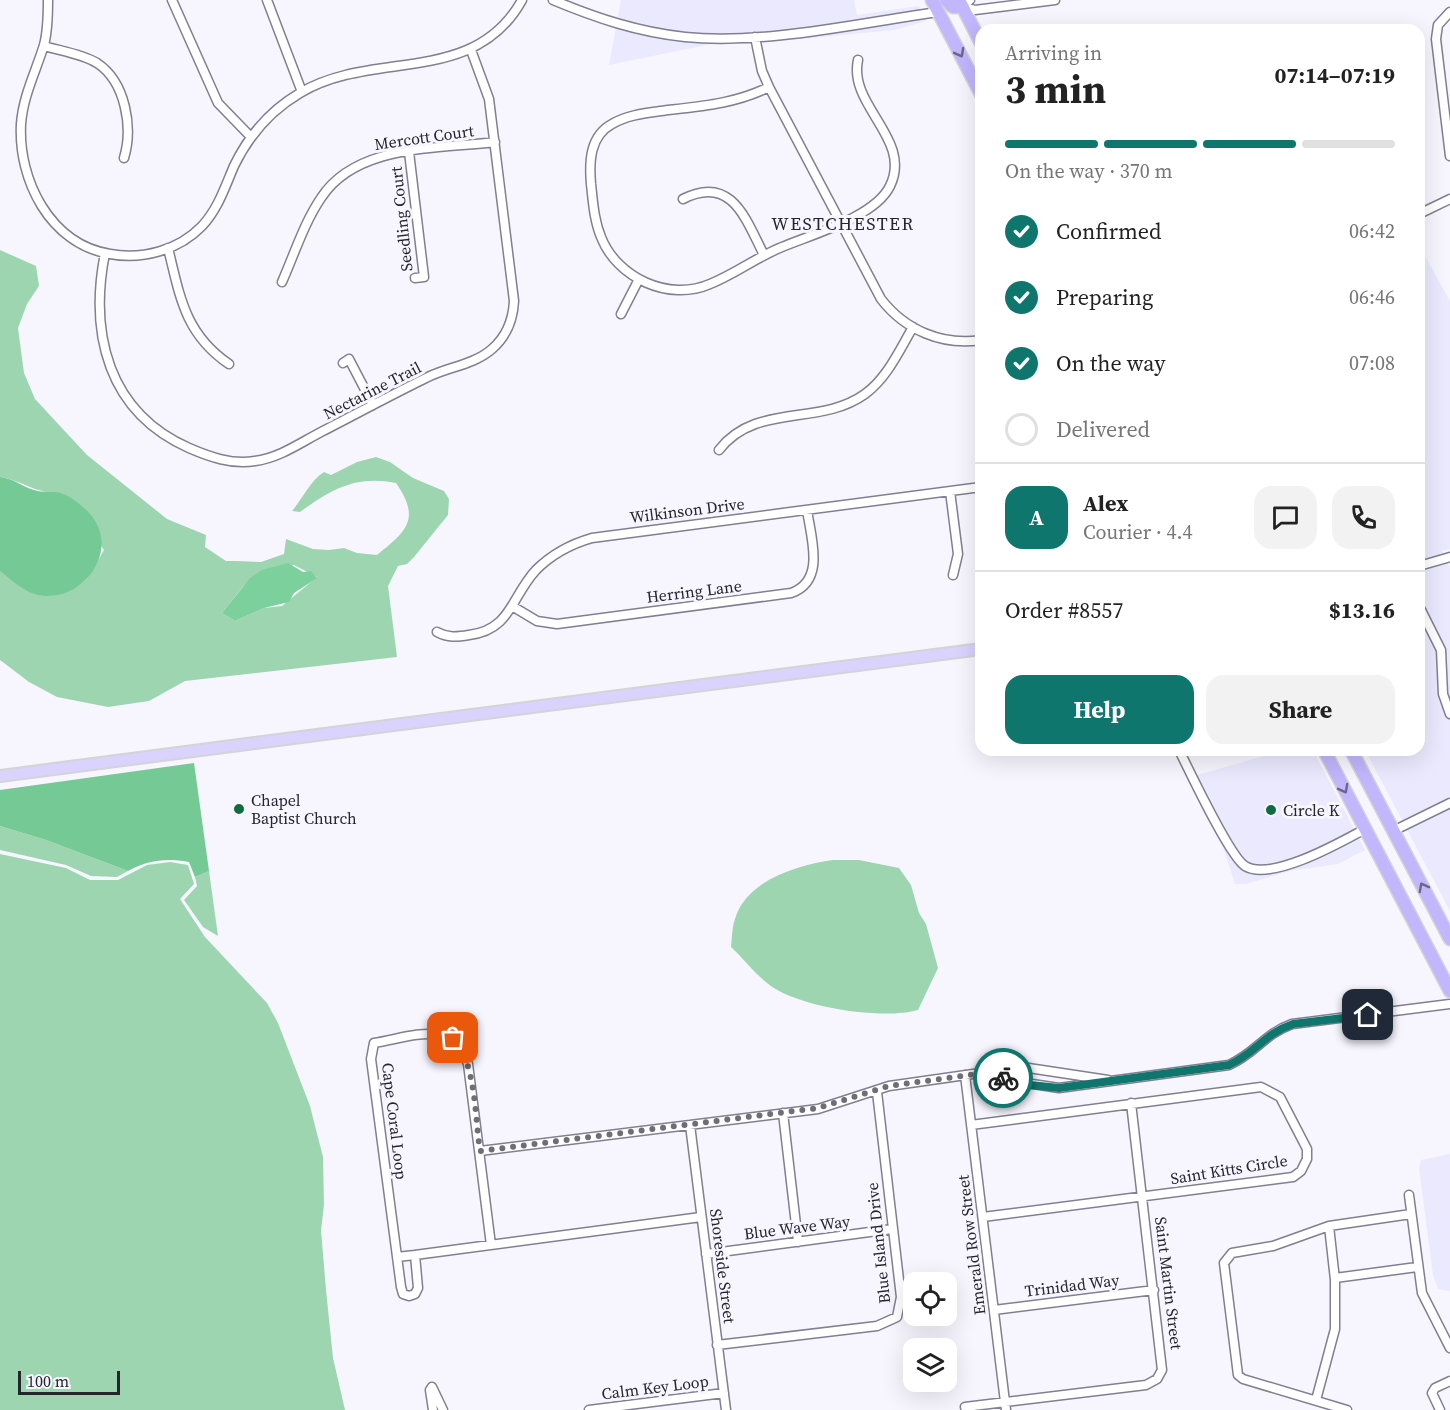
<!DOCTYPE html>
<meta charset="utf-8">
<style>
body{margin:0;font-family:"Source Serif 4",serif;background:#f2f2f2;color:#222;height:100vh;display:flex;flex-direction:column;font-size:22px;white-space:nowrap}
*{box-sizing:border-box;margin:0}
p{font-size:20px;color:#767676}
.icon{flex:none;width:33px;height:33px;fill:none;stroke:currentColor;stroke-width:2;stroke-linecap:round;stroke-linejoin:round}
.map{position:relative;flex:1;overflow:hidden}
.details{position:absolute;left:975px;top:24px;width:450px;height:732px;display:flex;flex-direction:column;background:#fff;border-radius:18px;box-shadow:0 6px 24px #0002}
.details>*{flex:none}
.tools{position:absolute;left:903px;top:1272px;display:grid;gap:12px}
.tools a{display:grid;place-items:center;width:54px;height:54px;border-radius:12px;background:#fff;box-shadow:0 6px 24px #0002;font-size:30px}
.scale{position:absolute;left:18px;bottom:15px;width:102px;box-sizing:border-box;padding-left:6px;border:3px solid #26252c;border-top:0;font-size:16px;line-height:21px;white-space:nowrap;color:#26252c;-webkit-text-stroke:4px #f7f6fe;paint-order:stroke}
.pin{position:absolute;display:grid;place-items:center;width:51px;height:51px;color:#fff;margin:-26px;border-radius:12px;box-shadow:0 3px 9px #0006}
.courier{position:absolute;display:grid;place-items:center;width:60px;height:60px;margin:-30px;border:4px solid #0f766e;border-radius:50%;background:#fff;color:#222;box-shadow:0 2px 8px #0007}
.headline em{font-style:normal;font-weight:700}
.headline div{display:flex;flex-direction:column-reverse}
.headline{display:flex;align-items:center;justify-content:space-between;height:102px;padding:0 30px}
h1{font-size:39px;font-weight:700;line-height:45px}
.bar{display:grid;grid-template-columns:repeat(4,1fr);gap:9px 6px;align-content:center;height:72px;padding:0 30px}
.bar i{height:8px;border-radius:4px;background:#e0e0e0}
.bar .selected{background:#0f766e}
.bar p{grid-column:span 4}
.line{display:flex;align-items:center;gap:15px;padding:0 30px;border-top:2px solid #e0e0e0}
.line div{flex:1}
.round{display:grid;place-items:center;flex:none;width:63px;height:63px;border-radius:18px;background:#f2f2f2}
ol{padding:0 30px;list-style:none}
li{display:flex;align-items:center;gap:18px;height:66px}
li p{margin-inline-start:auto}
li .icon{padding:6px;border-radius:50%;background:#0f766e;color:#fff;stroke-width:4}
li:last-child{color:#767676}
li i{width:33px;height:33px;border:3px solid #e0e0e0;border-radius:50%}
.action{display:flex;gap:12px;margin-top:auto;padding:12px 30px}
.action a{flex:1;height:69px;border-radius:18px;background:#0f766e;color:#fff;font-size:24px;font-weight:700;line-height:69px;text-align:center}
.action a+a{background:#f2f2f2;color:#222}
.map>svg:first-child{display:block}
</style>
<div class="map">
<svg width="1450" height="1410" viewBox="0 0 1450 1410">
<rect width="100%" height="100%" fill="#f7f6fe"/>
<path fill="#ebe9fe" d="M621 0H854L857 15 919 6 926 21 894 30 801 39 726 41 609 65Z
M1419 245 1450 301V549L1442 551 1450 568V911L1365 750H1419Z
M1274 750H1313L1365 850 1338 864 1290 871 1246 884H1235L1219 835 1201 798 1187 778 1264 756Z
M1450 1154V1291L1438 1289 1433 1275 1419 1168 1421 1160Z"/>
<path fill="#9ed5b1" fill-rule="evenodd" d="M0 250 36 266 39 286 27 304 18 328 24 373 35 399 87 455 167 519 206 535 205 547 226 561H235L261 562 284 554 286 539 313 549 329 550 344 548 357 553 377 555C407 531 421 519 396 483 356 475 332 489 300 512L292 511C303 498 310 481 324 472L331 475 357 462 376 457 390 462 413 478 444 491 449 499 448 515 414 557 407 564 398 566 388 586 397 657 185 681 149 701 108 707 57 697 29 682 0 660V566L49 596C87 587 86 581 104 550L62 493C34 494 25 481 0 477ZM294 565 317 577 282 606 264 608 235 621 222 613C251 578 246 573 294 565Z
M0 826 46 840 128 871 117 877 91 876 66 865 0 850Z
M0 854 66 868 90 880H118L147 865 170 862 188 865 194 884 180 899 205 937 267 1003 278 1023 310 1106 323 1157 324 1205 321 1230 326 1290 333 1358 345 1410H0Z
M833 860H859L899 868 911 885 919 913 926 924 938 968 918 1010C884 1020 805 1008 774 988 758 978 745 960 731 947 732 938 732 927 735 919 746 880 798 865 833 860Z
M209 871 218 936 203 927 184 900 197 886 195 877Z"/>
<path fill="#74c995" d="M0 477C18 480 20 486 34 490 43 493 52 491 61 493 68 495 79 503 84 508 128 546 81 608 35 594 21 590 11 579 0 571Z
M194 763 209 871 195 877 189 862C165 858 149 860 128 871L46 840 0 826V790Z"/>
<path fill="#7bd09c" d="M288 563 303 572 311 571 317 578 294 593 289 602 264 608 235 621 222 613 250 578 262 570Z"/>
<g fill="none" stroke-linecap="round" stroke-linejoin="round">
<g stroke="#817f90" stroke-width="11">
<path id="minor" d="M48 0C48 15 48 30 44 45 36 71 23 96 21 124 18 180 50 244 110 254 143 260 179 250 202 226 218 209 225 187 234 166 249 135 271 110 300 93 373 49 474 87 522 0
M172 0 218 103 251 137
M267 0 302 92
M553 0C596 18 638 32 685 37 764 45 859 23 938 12
M970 0 963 7 975 10 1055 0
M1450 12 1438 25 1436 39 1450 156
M755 37 762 71 769 87 881 299C905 330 942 346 981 340
M44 46C61 51 82 54 97 63 126 82 133 128 124 158
M769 87C737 103 704 106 668 110 649 113 629 114 612 124 590 136 589 161 591 184 593 202 594 220 601 237 617 278 669 302 710 284 735 274 757 257 782 247 813 234 875 217 890 186 913 139 848 106 858 60
M409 152 424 277 415 278
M683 199C732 174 746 220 764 255
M1419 214 1450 199
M168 248C180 297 185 334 229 364
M105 253C89 334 108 412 189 448 210 457 232 465 255 461 279 458 300 443 321 432 356 414 391 395 426 378 447 367 474 365 492 349 507 336 513 320 514 301L489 99 471 50
M282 282C294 255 304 223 321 198 356 144 437 149 495 142
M621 314 639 279
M343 363 349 359 373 405
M719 450C756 402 819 427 865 394 887 378 899 351 913 327
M950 491 958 554 953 575
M1419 566 1450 557
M512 606 537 621 557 624 791 593C826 581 811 538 807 510
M1419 606 1441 650 1443 694 1450 714
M437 632C448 638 457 637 469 635 511 630 511 597 536 570 552 554 571 544 592 538L981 487
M1179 750C1189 770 1230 857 1245 866 1271 882 1341 842 1365 829
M1393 831 1450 803
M991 1072 1006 1080 1059 1088 1229 1065C1256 1053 1264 1034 1292 1024L1450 1004
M965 1075 1006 1410
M783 1113 798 1242
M690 1125 726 1410
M971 1125 1261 1087 1280 1097 1307 1149V1159L1301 1171 1293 1177 983 1217
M480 1151 818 1109 889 1086 1022 1067 1108 1080
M1409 1195 1422 1293 1450 1348
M706 1254 892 1229
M415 1255 701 1217
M397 1257 415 1255 418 1288 415 1294 409 1296 403 1294 401 1287 371 1059 374 1043C412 1037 452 1018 468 1064L491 1245
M1335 1278 1417 1267
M994 1310 1154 1290
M717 1345 877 1326 897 1317 901 1297 877 1092
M1316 1400 1335 1329V1280L1329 1226
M965 1407 1146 1385 1157 1379 1162 1370 1131 1103
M433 1410 430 1390 432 1387 443 1410
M589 1410 724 1393
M1347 1410 1243 1379 1238 1375 1224 1263 1232 1253 1273 1246 1329 1226 1411 1214
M1440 1410 1432 1393 1435 1388 1450 1381"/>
</g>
<g stroke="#d4d3d5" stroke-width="14">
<path id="major" d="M0 776 981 649"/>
</g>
<g stroke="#d4d3d5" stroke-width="15">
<path id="highway" d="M932 0 981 94
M946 0 953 7H963
M959 0 981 43
M1324 750 1450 991
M1351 750 1450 939"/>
</g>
<use href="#minor" stroke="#fff" stroke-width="8"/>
<use href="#major" stroke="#dad3fe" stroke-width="10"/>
<use href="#highway" stroke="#c2b6fd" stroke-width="12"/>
</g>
<defs><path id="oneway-chevron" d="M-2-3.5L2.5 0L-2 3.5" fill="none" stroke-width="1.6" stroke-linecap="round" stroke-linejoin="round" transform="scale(1.5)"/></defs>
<g stroke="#6c668a">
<use href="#oneway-chevron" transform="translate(960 53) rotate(62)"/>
<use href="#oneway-chevron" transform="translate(1344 789) rotate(62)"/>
<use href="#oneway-chevron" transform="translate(1423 887) rotate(-118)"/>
</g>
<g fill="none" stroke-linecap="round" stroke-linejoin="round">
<path stroke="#6f6e76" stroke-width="6" stroke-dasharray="0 10.8" d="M453 1038C476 1062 475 1118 480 1151L818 1108 889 1086 991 1072 1003 1078"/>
<path stroke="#0f766e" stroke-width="8" d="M1003 1078 1030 1085 1059 1088 1229 1065C1256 1053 1264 1034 1293 1024L1368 1015"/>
</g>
<g fill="#106c40" stroke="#f7f6fe" stroke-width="2">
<circle cx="239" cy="809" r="6"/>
<circle cx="1271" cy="810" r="6"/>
</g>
<g text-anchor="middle" stroke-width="6" stroke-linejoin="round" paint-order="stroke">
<g font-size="16" fill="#26252c" stroke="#f7f6fe">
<text transform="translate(424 137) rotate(-8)" y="6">Mercott Court</text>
<text transform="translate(401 219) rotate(-96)" y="6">Seedling Court</text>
<text transform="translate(372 390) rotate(-27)" y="6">Nectarine Trail</text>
<text transform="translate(687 510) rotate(-7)" y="6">Wilkinson Drive</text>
<text transform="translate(694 591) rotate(-7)" y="6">Herring Lane</text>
<text transform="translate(395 1121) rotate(83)" y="6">Cape Coral Loop</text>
<text transform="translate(1229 1169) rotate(-9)" y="6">Saint Kitts Circle</text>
<text transform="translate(797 1227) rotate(-7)" y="6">Blue Wave Way</text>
<text transform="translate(878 1243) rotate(-96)" y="6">Blue Island Drive</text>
<text transform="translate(971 1245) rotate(-97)" y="6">Emerald Row Street</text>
<text transform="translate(723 1266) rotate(83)" y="6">Shoreside Street</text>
<text transform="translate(1169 1283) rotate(83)" y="6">Saint Martin Street</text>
<text transform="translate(1072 1285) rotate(-7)" y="6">Trinidad Way</text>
<text transform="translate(655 1387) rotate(-7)" y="6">Calm Key Loop</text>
</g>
<g font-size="16" fill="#26252c" stroke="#f7f6fe" text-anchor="start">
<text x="251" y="806">Chapel<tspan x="251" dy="18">Baptist Church</tspan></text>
<text x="1283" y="816">Circle K</text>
</g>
<g font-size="18" letter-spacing="1.5" fill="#26252c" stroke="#f7f6fe">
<text x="843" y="230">WESTCHESTER</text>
</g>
</g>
</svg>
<div class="tools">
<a><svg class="icon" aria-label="locate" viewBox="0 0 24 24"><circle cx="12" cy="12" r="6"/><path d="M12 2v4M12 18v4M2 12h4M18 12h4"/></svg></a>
<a><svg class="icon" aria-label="layers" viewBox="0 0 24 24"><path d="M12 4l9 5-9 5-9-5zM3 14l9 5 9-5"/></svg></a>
</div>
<div class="scale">100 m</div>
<div class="pin" style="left:453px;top:1038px;background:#ea580c"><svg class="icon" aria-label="bag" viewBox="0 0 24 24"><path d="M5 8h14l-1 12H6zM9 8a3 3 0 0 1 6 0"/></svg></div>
<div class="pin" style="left:1368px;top:1015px;background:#1f2937"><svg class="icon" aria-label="home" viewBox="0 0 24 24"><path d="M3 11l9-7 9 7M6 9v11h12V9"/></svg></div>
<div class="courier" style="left:1003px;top:1078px"><svg class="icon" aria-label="bike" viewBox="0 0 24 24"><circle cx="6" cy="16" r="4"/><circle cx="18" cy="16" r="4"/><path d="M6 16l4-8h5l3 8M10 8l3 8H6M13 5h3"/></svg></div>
<section class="details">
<div class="headline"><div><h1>3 min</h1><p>Arriving in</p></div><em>07:14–07:19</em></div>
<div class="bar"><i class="selected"></i><i class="selected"></i><i class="selected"></i><i></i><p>On the way · 370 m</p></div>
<ol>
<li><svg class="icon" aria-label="check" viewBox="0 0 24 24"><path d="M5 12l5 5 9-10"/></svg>Confirmed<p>06:42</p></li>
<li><svg class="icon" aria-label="check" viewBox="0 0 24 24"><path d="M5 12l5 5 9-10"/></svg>Preparing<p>06:46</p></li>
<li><svg class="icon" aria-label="check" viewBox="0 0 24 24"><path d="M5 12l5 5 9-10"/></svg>On the way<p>07:08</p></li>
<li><i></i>Delivered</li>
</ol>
<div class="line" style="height:108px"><b class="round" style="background:#0f766e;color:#fff">A</b><div><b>Alex</b><p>Courier · 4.4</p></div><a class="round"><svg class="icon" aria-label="chat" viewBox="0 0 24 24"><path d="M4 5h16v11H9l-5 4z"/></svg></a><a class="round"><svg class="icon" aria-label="phone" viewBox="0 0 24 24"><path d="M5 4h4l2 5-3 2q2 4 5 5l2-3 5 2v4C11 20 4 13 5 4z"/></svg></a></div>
<div class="line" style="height:78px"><div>Order #8557</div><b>$13.16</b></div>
<div class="action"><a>Help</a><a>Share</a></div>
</section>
</div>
